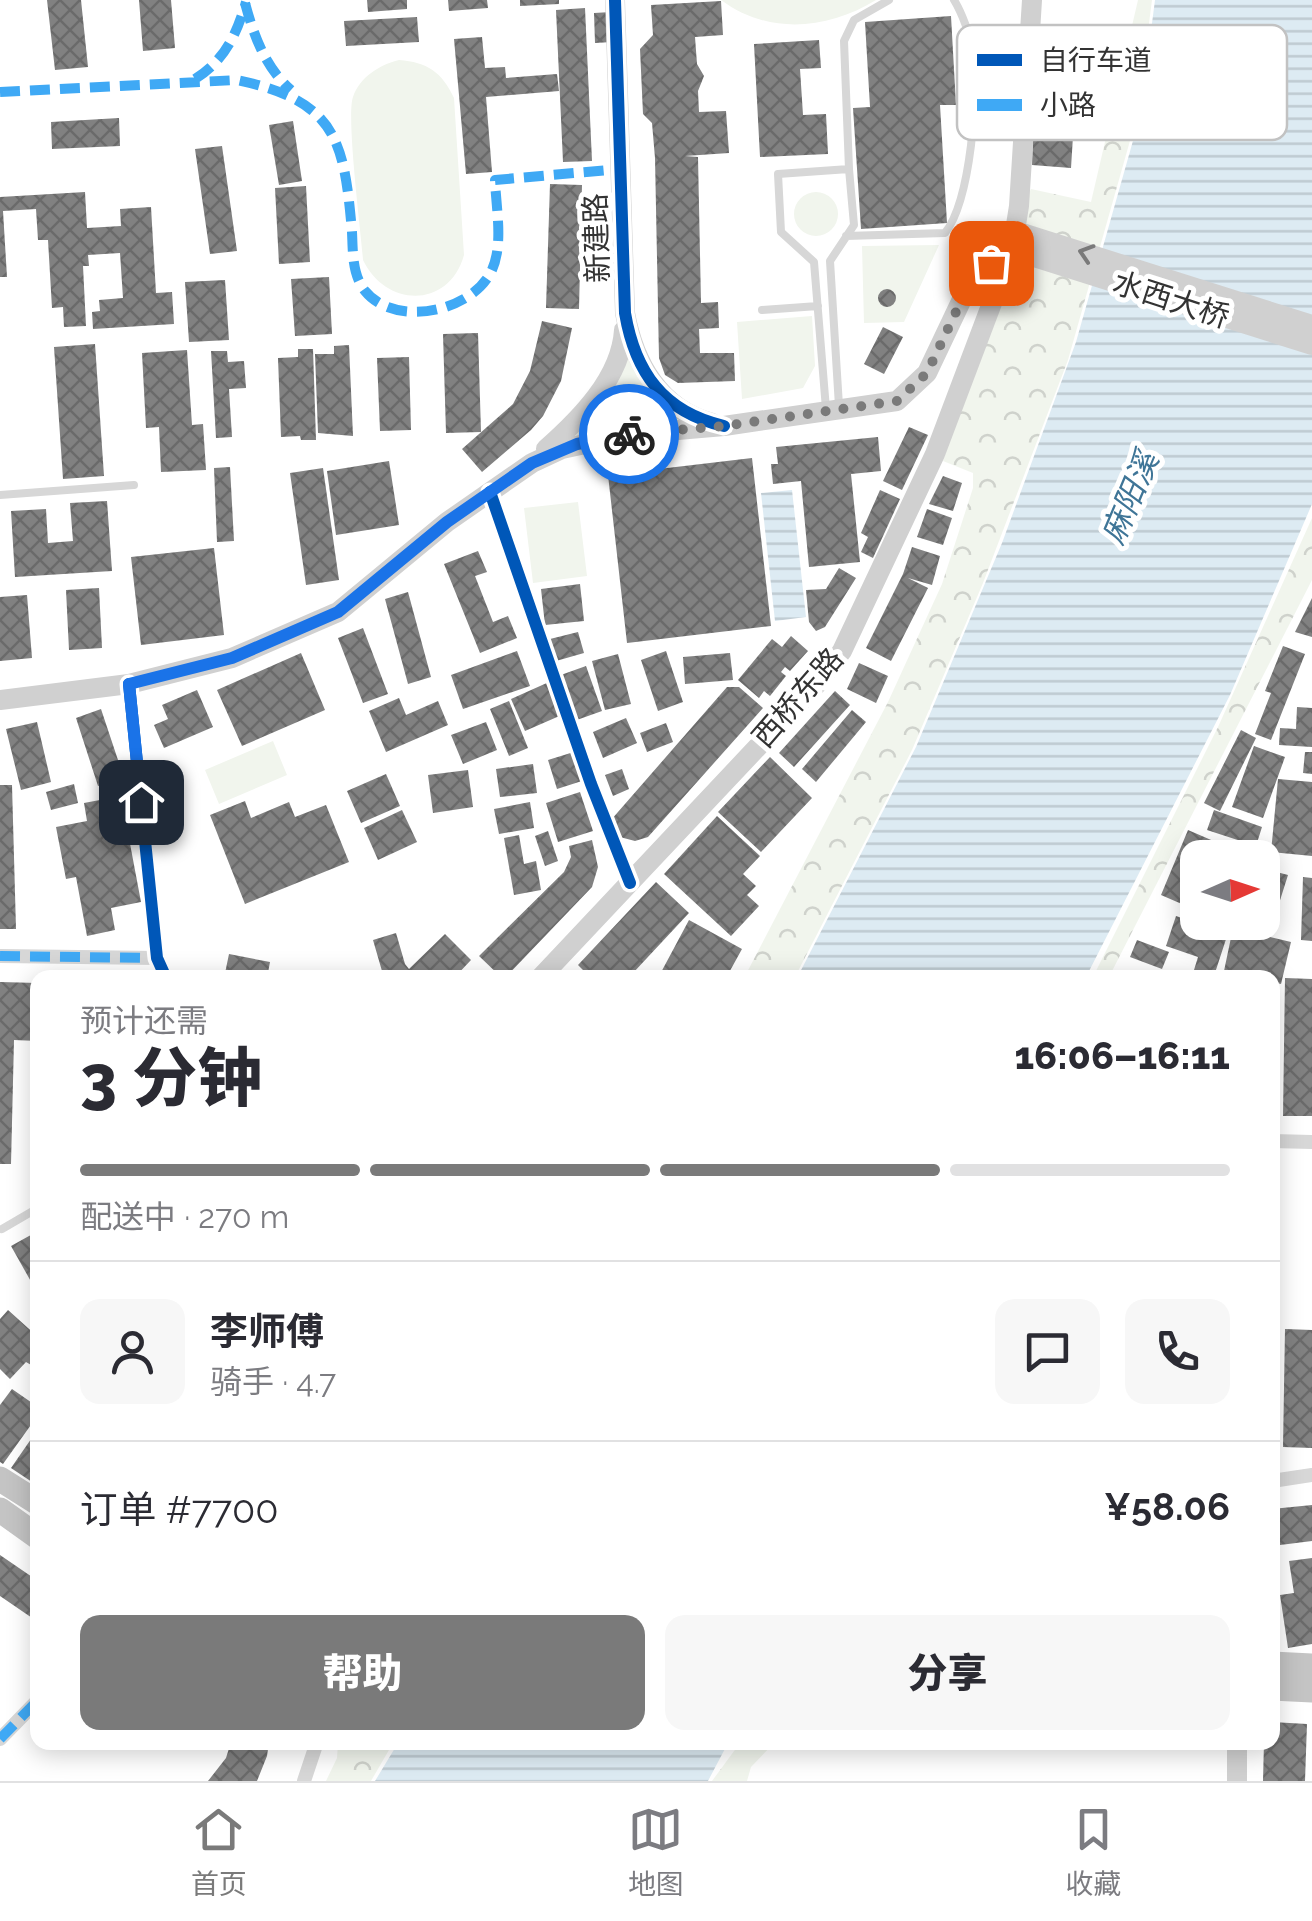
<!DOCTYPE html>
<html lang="zh">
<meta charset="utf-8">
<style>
body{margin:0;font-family:Raleway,"Noto Sans SC",sans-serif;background:#f7f7f7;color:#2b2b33;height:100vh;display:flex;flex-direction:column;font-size:38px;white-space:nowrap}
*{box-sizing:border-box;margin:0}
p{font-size:32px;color:#7c7c81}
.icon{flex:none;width:55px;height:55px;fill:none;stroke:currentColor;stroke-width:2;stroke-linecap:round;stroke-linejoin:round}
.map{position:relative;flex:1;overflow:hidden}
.side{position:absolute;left:30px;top:970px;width:1250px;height:780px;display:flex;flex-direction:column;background:#fff;border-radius:20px;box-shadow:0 5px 25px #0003}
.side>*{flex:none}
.needle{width:65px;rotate:87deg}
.buttons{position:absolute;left:1180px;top:840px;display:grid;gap:20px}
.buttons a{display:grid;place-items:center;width:100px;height:100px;border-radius:20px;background:#fff;box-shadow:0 5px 25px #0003;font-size:50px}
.pin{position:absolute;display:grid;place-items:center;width:85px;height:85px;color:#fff;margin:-42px;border-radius:20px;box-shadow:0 5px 15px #0006}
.courier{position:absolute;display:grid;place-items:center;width:100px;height:100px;margin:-50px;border:8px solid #1a73e8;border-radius:50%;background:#fff;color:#222;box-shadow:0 2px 12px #0007}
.head em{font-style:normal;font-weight:800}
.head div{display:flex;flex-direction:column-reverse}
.head{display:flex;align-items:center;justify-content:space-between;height:170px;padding:0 50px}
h1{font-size:65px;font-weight:800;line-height:75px}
.bar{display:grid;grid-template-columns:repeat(4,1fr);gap:15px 10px;align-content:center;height:120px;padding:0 50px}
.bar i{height:12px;border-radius:8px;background:#e1e1e2}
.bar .active{background:#7a7a7a}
.bar p{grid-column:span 4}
.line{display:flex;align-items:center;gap:25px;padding:0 50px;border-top:2px solid #e1e1e2}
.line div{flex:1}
.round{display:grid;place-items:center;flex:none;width:105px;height:105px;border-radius:20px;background:#f7f7f7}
.button{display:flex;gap:20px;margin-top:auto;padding:20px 50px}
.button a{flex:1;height:115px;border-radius:20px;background:#7a7a7a;color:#fff;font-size:40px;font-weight:800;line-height:115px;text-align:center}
.button a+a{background:#f7f7f7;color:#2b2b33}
.tabs{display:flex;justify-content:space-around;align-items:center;height:140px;border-top:2px solid #e1e1e2;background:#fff;font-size:28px;color:#7c7c81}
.tabs a{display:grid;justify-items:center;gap:5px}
.tabs .active{color:#7a7a7a}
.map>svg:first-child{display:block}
</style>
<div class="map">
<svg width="1312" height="1781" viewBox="0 0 1312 1781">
<defs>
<pattern id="forest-crowns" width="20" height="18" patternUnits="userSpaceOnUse" patternTransform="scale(2.5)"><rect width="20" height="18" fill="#f1f5ed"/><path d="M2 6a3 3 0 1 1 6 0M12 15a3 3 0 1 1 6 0" fill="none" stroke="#cfd2cc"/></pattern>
<pattern id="water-rules" width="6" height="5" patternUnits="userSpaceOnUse" patternTransform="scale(2.5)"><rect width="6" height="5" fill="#ddebf3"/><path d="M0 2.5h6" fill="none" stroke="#becad1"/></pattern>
<pattern id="building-cross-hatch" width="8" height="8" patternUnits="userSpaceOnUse" patternTransform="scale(2.5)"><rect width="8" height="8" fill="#818181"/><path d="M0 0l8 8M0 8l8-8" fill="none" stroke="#6a6a6a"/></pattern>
</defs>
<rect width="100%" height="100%" fill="#fff"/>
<path fill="#f1f5ed" d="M721 0H876C827 30 768 35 721 0Z
M399 60C427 62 442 72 454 98L464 255C449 309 386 308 363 260 361 232 346 116 353 97 360 77 379 65 399 60Z
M794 214a22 22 0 1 1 44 0a22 22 0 1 1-44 0Z
M939 245 904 322 864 323 862 246Z
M812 316 815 366 803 388 742 399 737 322Z
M626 356 683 419 574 442 570 433Z
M578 502 587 576 533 583 524 508Z
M273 741 287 775 219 804 205 770Z"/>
<path fill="url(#forest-crowns)" d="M1138 0H1152L1137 116 1068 360 983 583 912 750 795 977 744 978 888 702 942 584 973 488V473L943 461 1024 202 1031 189 1091 202Z
M1312 518V580L1109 977H1093L1218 727Z
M338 1743V1742L393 1743 371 1781H326L337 1758Z
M740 1743H774L751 1767 747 1781H712Z"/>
<path fill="url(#water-rules)" d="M1155 0H1312V504L1230 695 1086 977 797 978 916 747 1002 543 1076 342 1140 116Z
M792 490 806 617 775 621 761 493Z
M398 1743V1742L728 1743 708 1781H375Z"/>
<path fill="url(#building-cross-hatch)" d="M47 0H81L88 67 55 70Z
M139 0H171L175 48 143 51Z
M367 0H407V9L368 12Z
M448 0H487L488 8 449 11Z
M520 0H559V4L520 6Z
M721 1 723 35 695 37 697 64 704 76 698 91 699 112 726 111 729 153 685 156 698 157 701 303 718 302 719 328 699 329 700 353H734L735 381 678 383 665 375 659 358 655 158 652 123 643 114 640 49 653 35 651 5Z
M585 8 592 161 563 162 556 10Z
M611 12 612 42 595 43 594 13Z
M951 16 956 105H940L947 223 861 229 853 108 870 107 865 22Z
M417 17 419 42 346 46 344 21Z
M482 37 485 68 505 67 506 78 557 74 559 91 486 97 492 172 466 174 454 39Z
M819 40 821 68 800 69 803 115 826 114 828 154 760 157 754 44Z
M1038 83 1068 86 1067 104 1062 103 1059 134 1073 136 1071 168 1032 165 1033 139 1038 140 1040 103H1036Z
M119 118 120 146 52 149 51 122Z
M293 121 302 181 279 185 269 125Z
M222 146 237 251 210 254 195 149Z
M550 184 582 185 579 309 546 308Z
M306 186 310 262 279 264 275 188Z
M85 192 87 228 121 226 120 209 151 207 156 293 172 292 174 324 93 329 92 312 100 311 99 300 123 298 120 253 88 255 89 266H83L86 326 64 327 63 307 52 308 48 240H38L36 209 3 211 7 277H0V197Z
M329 277 332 334 295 336 291 279Z
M225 280 229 340 189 342 185 282Z
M878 298a9 9 0 1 1 18 0a9 9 0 1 1-18 0Z
M542 321 572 328 561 381 543 416 531 430 482 472 462 449 513 404 530 371Z
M883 327 903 337 884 374 864 364Z
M478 333 481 432 446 433 443 334Z
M95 344 104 476 63 479 54 347Z
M349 345 353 436 318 433 315 354H334V346Z
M298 349H313L316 440H301L300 436 281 437 278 358 298 357Z
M187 350 192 425 203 424 206 470 161 472 159 427 146 428 142 353Z
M211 351H227L228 362 244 361 246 388 229 389 232 437 216 438Z
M409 357 411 430 380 431 377 358Z
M909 427 928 435 902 490 883 481Z
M878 437 881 471 851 474 860 562 809 567 801 481 773 484 771 464H778L776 447Z
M752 458 771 626 627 643 608 475Z
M389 461 399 525 336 535 327 471Z
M230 467 234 541 217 542 214 468Z
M323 468 339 580 306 585 290 473Z
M943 476 962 483 953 511 929 504Z
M880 490 900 499 873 558 861 552 868 537 861 533Z
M107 501 112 571 15 577 11 511 46 509 48 543 73 541 70 503Z
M927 509 952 518 943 545 917 537Z
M912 547 940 556 932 585 908 578 928 588 891 661 866 648 903 574Z
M214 548 224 635 141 645 131 557Z
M478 551 487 572 475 576 493 622 508 616 517 638 480 653 444 564Z
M839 568 856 578 825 627 816 631 809 622 806 590 826 589Z
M580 584 584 621 545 625 541 589Z
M99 588 102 648 69 650 66 590Z
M408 592 431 677 408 684 385 599Z
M27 595 32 658 0 661V597Z
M1312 598V637L1295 632Z
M363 628 388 694 363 703 338 638Z
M578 632 584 653 556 661 550 639Z
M791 636 808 651 790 671 785 667 781 672 786 676 770 696 764 691 759 698 738 680 772 639 782 647Z
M1283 646 1305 654 1271 740 1255 734 1271 693 1265 691Z
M517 651 530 686 463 709 451 675Z
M666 651 683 702 658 711 641 660Z
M301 653 325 710 242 746 217 690Z
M730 653 733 680 685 684 683 657Z
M618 654 631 704 605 710 592 661Z
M859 663 888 676 876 703 847 689Z
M586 666 602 711 574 721 558 676Z
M549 682 564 714 525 731 511 699Z
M727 687H739L763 708 648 837 635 841 616 836 611 820Z
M197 690 213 727 164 748 154 725 168 719 162 705Z
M835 691 850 705 794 767 779 753Z
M399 698 406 715 438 701 448 725 386 752 369 711Z
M509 701 528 748 509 756 490 709Z
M1297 707 1312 708V747L1279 745 1280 728 1296 729Z
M101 709 124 778 98 786 76 718Z
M852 710 866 722 816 782 802 769Z
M626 718 637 743 603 758 593 732Z
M37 722 51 782 21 790 6 729Z
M486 722 497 750 463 764 451 735Z
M666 723 673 742 647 752 640 733Z
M1241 730 1256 738 1220 811 1204 803Z
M1254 746 1285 757 1263 818 1232 807Z
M577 751 585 780 557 789 548 760Z
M1305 752H1312V774L1303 773Z
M770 757 812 798 761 852 718 812Z
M533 764 537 793 500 797 496 769Z
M622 769 629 789 613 796 605 775Z
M468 770 473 807 433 813 428 775Z
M386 774 400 806 361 823 347 791Z
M1278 779 1312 782V856L1271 852Z
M74 784 78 803 51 810 46 792Z
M0 785H12L16 929H0Z
M580 792 593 831 558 842 546 803Z
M121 796 141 902 111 908 115 930 87 936 76 877 66 879 56 827 87 821 84 803Z
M245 801 251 818 289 802 295 817 326 805 349 862 245 904 210 815Z
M530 802 534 828 499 834 494 809Z
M402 810 417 842 378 860 364 828Z
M1214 810 1262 827 1256 846 1207 830Z
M717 816 760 856 743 874 756 886 747 895 759 906 731 936 664 874Z
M1188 830 1239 852 1236 858H1198V911L1161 895Z
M548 831 558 861 545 866 535 836Z
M519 835 524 864 536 861 541 890 514 895 504 838Z
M592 840 598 867 592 887 505 978H502L479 956 564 872 571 857 569 846Z
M1262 868 1288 875 1270 932 1241 923 1262 922Z
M1303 877 1312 878V941L1301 940Z
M656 882 689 913 633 973 637 978H591L578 965Z
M1176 916 1228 933 1214 976 1194 970 1198 957 1166 946Z
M689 920 742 949 726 978H658Z
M1233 928 1291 942 1281 984 1272 982V978H1253L1224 971Z
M396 933 405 964 409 969 445 934 471 960 454 978H384L373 940Z
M1137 940 1169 952 1162 969 1130 957Z
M229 954 270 962 267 978H224Z
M1285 978 1312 979V1116H1283Z
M0 982 38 983V1041L14 1040 11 1164H0Z
M34 1093H38V1179L32 1178Z
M1272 1162 1280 1163 1278 1228H1272Z
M38 1231V1294L11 1246Z
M1272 1234H1279L1278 1301H1272Z
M8 1310 38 1337V1369L26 1362 10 1379 0 1369V1319Z
M1285 1329 1312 1330V1448L1283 1447Z
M12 1389 38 1407V1415L3 1464 0 1462V1405Z
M38 1429V1486L11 1468Z
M1312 1505V1541L1272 1546V1509Z
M0 1555 38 1581V1622L0 1596Z
M1312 1558V1644L1288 1648 1280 1595 1294 1593 1289 1561Z
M1272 1578H1275L1278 1614 1272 1615Z
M1272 1722 1307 1724 1305 1781H1263L1264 1742H1272Z
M231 1742H269L267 1756 257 1781H208L226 1758Z"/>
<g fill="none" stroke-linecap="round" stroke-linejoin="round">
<path stroke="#d7d7d7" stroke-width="8" d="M849 169 844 41 854 20 889 0
M846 236 945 233C971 200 979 93 973 51 970 35 962 13 954 0
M762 310 818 306
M826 409 814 262 781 232 778 174 849 169 854 225 830 261 839 406
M0 495 134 485
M2 1229 38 1208"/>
<path stroke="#d7d7d7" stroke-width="14" d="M490 492 591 784 630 883
M129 684 157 958 166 978
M0 956 157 958
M1272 1141 1312 1142
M1272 1481 1312 1475
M0 1739 38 1700
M304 1781 317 1742"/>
<path stroke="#d0d0d0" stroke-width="20" d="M615 0 625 313C634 362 659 409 712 423
M1016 231 1312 325
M1012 250 1312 345
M546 449C580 419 621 378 624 330
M0 700 129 684 232 658 338 612 447 522 532 463 562 449 631 434 724 426 897 401 927 373 964 295 979 274 1012 250
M540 978 816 685 842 651 935 454 1012 250 1019 206 1032 0
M1237 1742V1781"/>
<path stroke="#c4c4c4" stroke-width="25" d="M0 1479 38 1503
M0 1510 38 1537
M1272 1664 1312 1666
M1272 1688 1312 1690"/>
<path stroke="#3fa9f5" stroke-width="10" stroke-dasharray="20 10" stroke-linecap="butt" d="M245 3C254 36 265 67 291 90
M195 79C224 61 237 34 246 2
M0 92 237 80C336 101 344 139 352 232 353 253 352 274 365 291 395 328 471 312 491 272 504 246 496 208 495 180L620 169
M0 956 157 958
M0 1739 38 1700"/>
<g stroke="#fff" stroke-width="19">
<path id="cycleway" d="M615 0 625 313C635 372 663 412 724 426
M490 492 591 784 630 883
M129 684 157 958 166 978"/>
</g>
<use href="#cycleway" stroke="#0057b8" stroke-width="12"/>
</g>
<defs><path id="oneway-chevron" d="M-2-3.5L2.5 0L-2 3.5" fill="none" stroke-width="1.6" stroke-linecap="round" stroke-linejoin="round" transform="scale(2.5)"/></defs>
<use stroke="#7a7a7a" href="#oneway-chevron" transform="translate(1086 253) rotate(-162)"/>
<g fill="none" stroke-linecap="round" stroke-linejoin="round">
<path stroke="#7a7a7a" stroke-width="10" stroke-dasharray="0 18" d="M629 434 724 426 897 401 927 373 964 295 978 274 991 263"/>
<path stroke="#1a73e8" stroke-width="12" d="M141 802 129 684 232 658 338 612 447 522 532 463 577 444 629 434"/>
</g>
<g text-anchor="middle" stroke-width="10" stroke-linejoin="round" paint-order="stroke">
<g font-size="30" fill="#333" stroke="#fff">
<text transform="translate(597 238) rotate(-92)" y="10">新建路</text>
<text transform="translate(1171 300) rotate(18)" y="10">水西大桥</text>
<text transform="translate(798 698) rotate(-49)" y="10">西桥东路</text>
</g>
<g font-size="32" font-style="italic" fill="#3f7597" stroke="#fff">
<text transform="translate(1130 498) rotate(-67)" y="11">麻阳溪</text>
</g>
</g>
<rect x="957" y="25" width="330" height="115" rx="15" fill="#fff" stroke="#c2c2c2" stroke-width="2.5"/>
<rect x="977" y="54" width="45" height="12" fill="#0057b8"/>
<rect x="977" y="99" width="45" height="12" fill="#3fa9f5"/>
<g font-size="28" fill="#333">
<text x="1040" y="70">自行车道</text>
<text x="1040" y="115">小路</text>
</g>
</svg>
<div class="buttons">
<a><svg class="needle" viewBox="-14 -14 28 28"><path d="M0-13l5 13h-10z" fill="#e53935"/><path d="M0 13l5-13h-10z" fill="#7c7c81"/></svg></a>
</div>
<div class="pin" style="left:991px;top:263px;background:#ea580c"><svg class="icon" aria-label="bag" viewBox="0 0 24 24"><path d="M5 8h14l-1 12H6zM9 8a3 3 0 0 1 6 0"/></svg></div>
<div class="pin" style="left:141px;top:802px;background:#1f2937"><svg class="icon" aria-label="home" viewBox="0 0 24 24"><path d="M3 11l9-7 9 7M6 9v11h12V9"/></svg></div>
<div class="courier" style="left:629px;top:434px"><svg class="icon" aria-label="bike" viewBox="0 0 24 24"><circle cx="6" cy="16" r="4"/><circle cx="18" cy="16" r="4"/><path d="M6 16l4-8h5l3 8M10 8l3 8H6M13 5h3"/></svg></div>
<section class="side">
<div class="head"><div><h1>3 分钟</h1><p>预计还需</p></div><em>16:06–16:11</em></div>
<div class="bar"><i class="active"></i><i class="active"></i><i class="active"></i><i></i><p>配送中 · 270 m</p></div>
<div class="line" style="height:180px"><a class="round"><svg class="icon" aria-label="person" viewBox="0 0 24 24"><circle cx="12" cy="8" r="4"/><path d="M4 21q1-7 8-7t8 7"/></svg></a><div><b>李师傅</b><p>骑手 · 4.7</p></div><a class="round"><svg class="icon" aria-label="chat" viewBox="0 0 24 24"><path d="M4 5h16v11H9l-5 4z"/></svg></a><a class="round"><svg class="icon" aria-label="phone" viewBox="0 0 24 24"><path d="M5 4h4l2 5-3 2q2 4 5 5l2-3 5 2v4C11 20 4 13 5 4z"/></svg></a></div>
<div class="line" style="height:130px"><div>订单 #7700</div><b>¥58.06</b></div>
<div class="button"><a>帮助</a><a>分享</a></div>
</section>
</div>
<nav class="tabs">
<a class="active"><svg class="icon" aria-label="home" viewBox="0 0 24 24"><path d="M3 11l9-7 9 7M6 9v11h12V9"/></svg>首页</a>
<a><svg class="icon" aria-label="map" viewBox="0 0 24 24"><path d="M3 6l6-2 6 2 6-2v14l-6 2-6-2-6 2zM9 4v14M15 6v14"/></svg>地图</a>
<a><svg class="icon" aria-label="saved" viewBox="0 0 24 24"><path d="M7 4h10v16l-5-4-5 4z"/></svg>收藏</a>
</nav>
